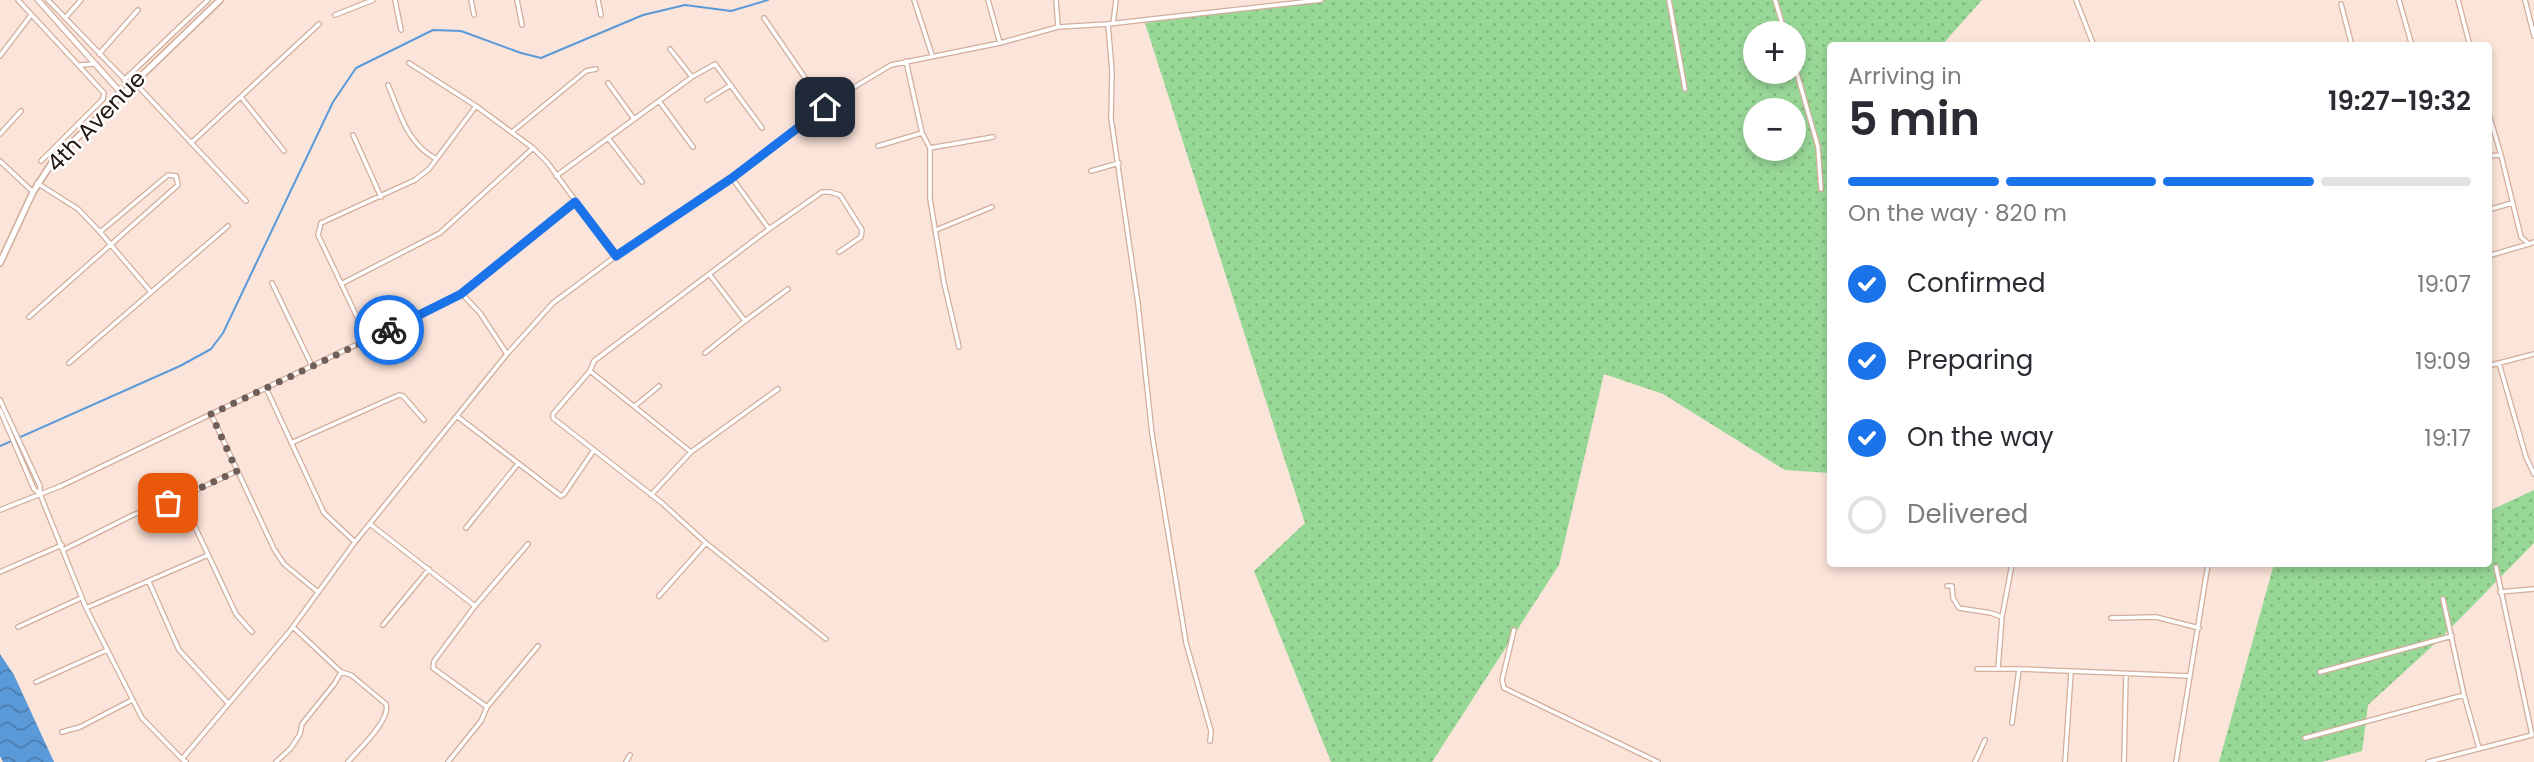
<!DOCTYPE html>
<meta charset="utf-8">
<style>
body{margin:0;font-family:Poppins,sans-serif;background:#f2f2f3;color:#2b2b33;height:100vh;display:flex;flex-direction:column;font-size:26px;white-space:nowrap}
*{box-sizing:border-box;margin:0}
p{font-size:23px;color:#7c7c81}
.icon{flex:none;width:38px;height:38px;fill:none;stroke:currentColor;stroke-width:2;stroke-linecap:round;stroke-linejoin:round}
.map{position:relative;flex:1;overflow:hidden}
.sheet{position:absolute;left:1827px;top:42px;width:665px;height:525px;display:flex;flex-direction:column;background:#fff;border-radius:7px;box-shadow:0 4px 10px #0003}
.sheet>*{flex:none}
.controls{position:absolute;left:1743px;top:21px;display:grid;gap:14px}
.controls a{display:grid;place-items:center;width:63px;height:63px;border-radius:50%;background:#fff;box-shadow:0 4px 10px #0003;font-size:35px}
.pin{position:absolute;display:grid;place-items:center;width:60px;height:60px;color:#fff;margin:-30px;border-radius:14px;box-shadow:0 4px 10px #0006}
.courier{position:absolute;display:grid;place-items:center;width:70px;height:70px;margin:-35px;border:5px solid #1a73e8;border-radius:50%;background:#fff;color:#222;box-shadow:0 2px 9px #0007}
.head em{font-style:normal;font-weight:600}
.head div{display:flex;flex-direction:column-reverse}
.head{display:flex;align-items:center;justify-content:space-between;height:119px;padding:0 21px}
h1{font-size:46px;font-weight:600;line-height:52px}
.bar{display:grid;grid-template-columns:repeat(4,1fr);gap:10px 7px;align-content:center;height:84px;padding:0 21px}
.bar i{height:9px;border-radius:5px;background:#e1e1e2}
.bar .selected{background:#1a73e8}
.bar p{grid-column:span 4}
ol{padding:0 21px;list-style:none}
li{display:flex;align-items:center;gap:21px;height:77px}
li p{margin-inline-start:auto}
li .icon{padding:7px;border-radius:50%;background:#1a73e8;color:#fff;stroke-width:4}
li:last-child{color:#7c7c81}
li i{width:38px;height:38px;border:4px solid #e1e1e2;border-radius:50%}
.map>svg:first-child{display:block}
</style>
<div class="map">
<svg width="2534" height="762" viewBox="0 0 2534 762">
<defs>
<pattern id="grass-dots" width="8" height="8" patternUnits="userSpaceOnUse" patternTransform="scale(1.75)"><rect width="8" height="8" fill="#98d897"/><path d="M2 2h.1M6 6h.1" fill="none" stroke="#83b981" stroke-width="1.8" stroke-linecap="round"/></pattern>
<pattern id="water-waves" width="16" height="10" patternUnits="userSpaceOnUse" patternTransform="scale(1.75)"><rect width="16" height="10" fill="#5b9ad9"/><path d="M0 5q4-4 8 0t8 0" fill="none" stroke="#4b7daf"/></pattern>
</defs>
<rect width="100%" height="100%" fill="#fbe4d9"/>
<path fill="url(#grass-dots)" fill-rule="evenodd" d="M1304 0H1982L1942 45 1830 46V473L1785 470 1663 394 1604 374 1559 565 1432 762H1331L1254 571 1305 523 1145 23ZM1755 33H1794V72H1755ZM1755 110H1794V149H1755Z
M2534 490V543L2439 640 2368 705 2362 751 2322 762H2219L2274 564H2488L2489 511Z"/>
<path fill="url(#water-waves)" d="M0 654 14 675 54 762H3L0 756Z"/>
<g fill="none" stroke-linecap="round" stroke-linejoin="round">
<path stroke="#5b9ad9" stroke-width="2" d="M0 446 180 366 211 349 223 333 333 102 356 68 433 30 461 31 521 53 541 58 643 15 685 5 731 11 768 0"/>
<g stroke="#d2ad9c" stroke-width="6">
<path id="minor" d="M18 0 104 93 103 99 41 161
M48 0 130 85
M395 0 401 30
M471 0 474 15
M517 0 522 25
M598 0 601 15
M914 0 932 55
M988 0 1000 43
M1056 0 1058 27
M1669 0 1685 89
M1775 0 1785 33
M2076 0 2094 46
M2399 0 2412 46
M2458 0 2470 46
M2525 0 2534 36
M2341 4 2352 46
M335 15 373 0
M65 18 81 0
M764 18 825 107
M1108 24 1112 71 1111 118 1138 304 1152 434 1186 643 1211 731 1210 741
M1113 24 1116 0
M670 49 692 77
M99 54 138 10
M0 56 31 15
M906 61 922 133 930 148V199L944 283 959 347
M409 63 476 106 533 148 547 162 616 256
M1794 63 1818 147 1821 189
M80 65 94 64
M124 80 208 0
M135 83 246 201
M608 83 634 119
M388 85C401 115 406 142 436 159
M241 97 284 151
M707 100 731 85
M659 101 693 147
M2488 111 2501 155
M512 132 586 71 596 69
M0 134 21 111
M353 135 381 197
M608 138 642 182
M191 143 319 24
M878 146 922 133
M930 148 993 137
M2488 156 2501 155 2521 237 2529 244 2534 242
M0 161 33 192
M1091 171 1119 163
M556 176 692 77 715 64 762 128
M732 178 769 229
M37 183 78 209 100 232 151 292
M2488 210 2512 203
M936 230 992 207
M2488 256 2529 244
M272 283 312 366
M341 284 440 233 533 148
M462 294 480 313 507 354
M29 317 178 185 176 176 168 175 100 232
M745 321 788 289
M368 340 318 235 321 223 415 180 429 169 476 106
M705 353 745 321 710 275
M69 363 228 226
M2499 363 2526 457 2534 474
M2488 366 2534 354
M590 371 691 452 778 389
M266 388 324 513 355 542
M0 400 40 486V494L86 608 208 555
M635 406 659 386
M0 410 34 489 40 494
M211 414 274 549 284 564 318 592
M458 417 561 496 564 494 594 450
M291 443 399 395 403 396 424 420
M651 495 691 452
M181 497 236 614 252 632
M0 510 61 486 462 294 575 202
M370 524 475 606
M466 528 517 465
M706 543 826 639
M63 550 133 515 143 511 149 512 237 471
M2496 567 2532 735
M0 572 62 545
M149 582 179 650 228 703
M1947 586H1952L1953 598 1959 608 1991 613 2002 617
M2500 592 2534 589
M659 596 706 543 662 503 553 418V414L590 371 594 361 769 229 822 192H830L840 195 862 230 861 237 839 252
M2443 599 2464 695 2479 748
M86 608 142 718 181 758
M2111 618 2156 617 2199 628
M383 625 429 569
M18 627 81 598
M293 627 341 672 351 675 386 704C391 720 359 749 348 762
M1514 630 1502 680 1504 688 1658 762
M1998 668 2002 617 2012 564
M1977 669H2019
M2320 672 2452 636
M36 682 107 650
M487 707 538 646
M2012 723 2019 669 2190 676
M62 732 80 727 132 700
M2305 738 2464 695
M186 762 182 759 289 632 355 542 507 354 553 303 616 256 732 178 851 89 891 65 1000 43 1058 27 1108 24 1321 0
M276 762 291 748 300 734 302 724 335 683 341 672
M448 762 481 721 487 707 433 668 434 661 475 606 528 544
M626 762 630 755
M1975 762 1985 740
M2065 762 2071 672
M2124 762 2126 674
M2176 762 2208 564
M2428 762 2532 735"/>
</g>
<g stroke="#d2ad9c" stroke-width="7">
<path id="tertiary" d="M38 0 121 93"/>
</g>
<g stroke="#d2ad9c" stroke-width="8">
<path id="secondary" d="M0 263 33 192 53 161 220 0"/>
</g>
<use href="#minor" stroke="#fff" stroke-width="3.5"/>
<use href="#tertiary" stroke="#fff" stroke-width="4.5"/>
<use href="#secondary" stroke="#fff" stroke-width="5"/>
</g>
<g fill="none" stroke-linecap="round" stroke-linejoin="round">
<path stroke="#705f58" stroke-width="7" stroke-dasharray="0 12.6" d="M168 503 237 471 211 414 389 330"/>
<path stroke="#1a73e8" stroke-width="9" d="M389 330 461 294 575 202 616 256 732 178 825 107"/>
</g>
<g text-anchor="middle" stroke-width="5" stroke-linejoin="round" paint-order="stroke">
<g font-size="23" fill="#251812" stroke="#fff">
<text transform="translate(96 121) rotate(-46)" y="8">4th Avenue</text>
</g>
</g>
</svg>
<div class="controls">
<a>+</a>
<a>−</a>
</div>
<div class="pin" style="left:168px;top:503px;background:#ea580c"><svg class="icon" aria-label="bag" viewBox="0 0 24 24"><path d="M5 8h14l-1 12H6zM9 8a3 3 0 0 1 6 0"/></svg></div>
<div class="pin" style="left:825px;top:107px;background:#1f2937"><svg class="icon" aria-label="home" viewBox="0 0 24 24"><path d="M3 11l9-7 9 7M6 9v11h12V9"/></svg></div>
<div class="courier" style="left:389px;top:330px"><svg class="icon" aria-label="bike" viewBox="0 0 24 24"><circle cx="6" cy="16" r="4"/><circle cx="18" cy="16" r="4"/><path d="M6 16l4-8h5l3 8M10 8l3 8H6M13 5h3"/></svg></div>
<section class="sheet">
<div class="head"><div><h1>5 min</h1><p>Arriving in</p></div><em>19:27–19:32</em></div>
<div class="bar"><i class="selected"></i><i class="selected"></i><i class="selected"></i><i></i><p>On the way · 820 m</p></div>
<ol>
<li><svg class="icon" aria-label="check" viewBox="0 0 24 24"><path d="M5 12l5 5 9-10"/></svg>Confirmed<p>19:07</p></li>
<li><svg class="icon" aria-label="check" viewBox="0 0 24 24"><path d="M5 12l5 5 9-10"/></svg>Preparing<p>19:09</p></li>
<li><svg class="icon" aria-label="check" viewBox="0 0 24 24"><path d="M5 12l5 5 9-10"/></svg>On the way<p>19:17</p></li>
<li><i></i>Delivered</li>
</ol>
</section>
</div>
